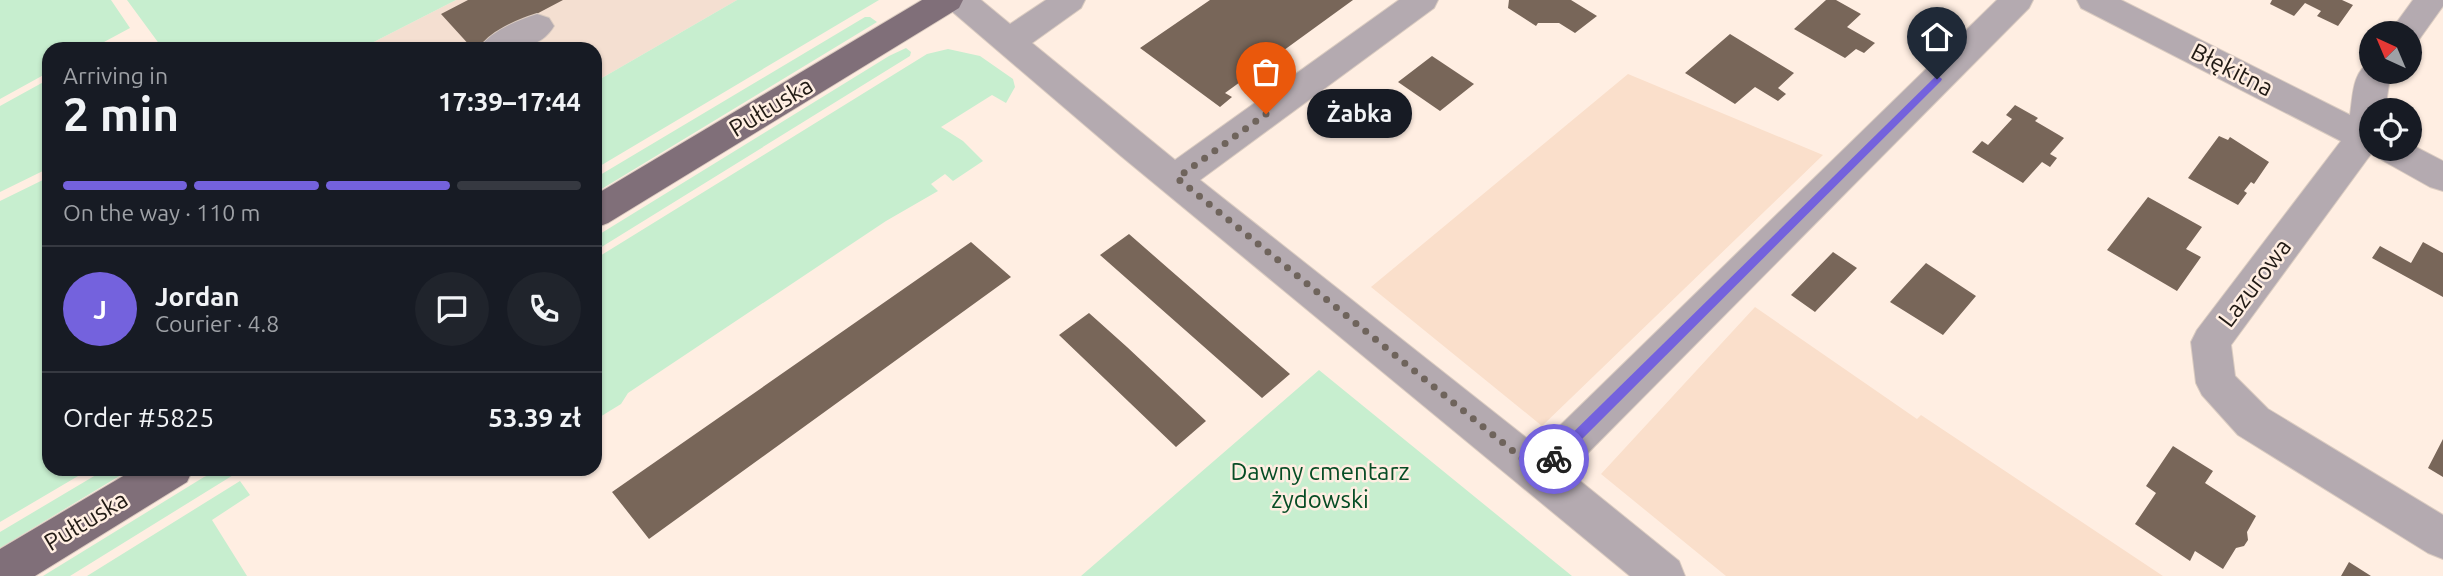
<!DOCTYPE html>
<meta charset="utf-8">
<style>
body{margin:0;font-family:Ubuntu,sans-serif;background:#20242c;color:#f1f3f6;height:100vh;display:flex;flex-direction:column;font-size:26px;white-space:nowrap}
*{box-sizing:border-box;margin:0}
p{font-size:23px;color:#9ea1a6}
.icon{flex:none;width:38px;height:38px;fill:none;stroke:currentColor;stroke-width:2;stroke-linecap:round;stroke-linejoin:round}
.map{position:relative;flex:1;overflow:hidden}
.panel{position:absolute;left:42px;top:42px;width:560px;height:434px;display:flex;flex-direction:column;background:#171b24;border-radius:21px;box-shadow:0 2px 5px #0004}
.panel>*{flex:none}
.needle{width:46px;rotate:316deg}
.tools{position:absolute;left:2359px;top:21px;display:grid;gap:14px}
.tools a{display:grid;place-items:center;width:63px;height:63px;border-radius:50%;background:#171b24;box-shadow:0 2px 5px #0004;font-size:35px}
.pin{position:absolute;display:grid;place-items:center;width:60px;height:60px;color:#fff;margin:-72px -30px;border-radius:50% 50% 50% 0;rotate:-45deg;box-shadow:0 0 7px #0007}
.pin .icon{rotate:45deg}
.courier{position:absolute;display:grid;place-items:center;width:70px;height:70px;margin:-35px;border:5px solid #7462dd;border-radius:50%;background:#fff;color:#222;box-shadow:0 2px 9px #0007}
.bubble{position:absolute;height:49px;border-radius:24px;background:#171b24;box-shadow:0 2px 5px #0004;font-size:23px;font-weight:600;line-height:49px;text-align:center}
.overview em{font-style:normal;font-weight:600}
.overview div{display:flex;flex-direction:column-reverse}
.overview{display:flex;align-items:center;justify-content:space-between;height:119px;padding:0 21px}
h1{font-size:46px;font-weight:600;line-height:52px}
.bar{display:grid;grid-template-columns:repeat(4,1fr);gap:10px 7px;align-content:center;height:84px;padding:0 21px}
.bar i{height:9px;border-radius:5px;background:#363941}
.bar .on{background:#7462dd}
.bar p{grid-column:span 4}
.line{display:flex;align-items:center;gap:18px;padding:0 21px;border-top:2px solid #363941}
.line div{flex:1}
.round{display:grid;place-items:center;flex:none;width:74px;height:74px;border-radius:37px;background:#20242c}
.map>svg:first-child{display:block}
</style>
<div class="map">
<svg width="2443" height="576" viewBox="0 0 2443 576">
<rect width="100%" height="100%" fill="#ffeee2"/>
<path fill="#f4dfd1" d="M456 0H737L595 82V49H360Z"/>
<path fill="#fadfcb" d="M1628 74 1823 155 1542 426 1371 287Z
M1755 307 1917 419 1921 415 2163 576H1726L1601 474Z"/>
<path fill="#c7eecf" d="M0 0H111L130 28 91 49H49V72L0 99Z
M127 0H456L360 49H163Z
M737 0H879L595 169V82Z
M865 17H870L877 22 595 193V178Z
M906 48 911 52 910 56 595 251V237L889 56Z
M948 49 980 56 1013 79 1015 87 1006 103 992 95 941 127 963 141 983 161 953 181 945 174 931 184 938 191 886 221 628 393 621 404 595 420V259L927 54Z
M49 79V168L0 192V106Z
M49 177V469H90L0 522V201Z
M1319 370 1572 576H1081Z
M106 469H131L0 548V532Z
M224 469H243L70 576H43L204 477Z
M240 481 250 495 212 520 247 576H87Z"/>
<path fill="#786659" d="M468 0H563L472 48 441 14Z
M1210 0H1353L1225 93 1232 97 1220 107 1140 48Z
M1509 0H1571L1597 16 1575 33 1559 23H1538L1536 26 1508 8Z
M1826 0H1836L1861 14 1847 27 1875 43 1864 53 1856 49 1845 58 1794 29Z
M2272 0H2342L2353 5 2338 26 2317 16 2321 11 2305 3 2294 16 2270 4Z
M1730 34 1794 73 1778 88 1786 94 1778 101 1755 87 1735 104 1685 73Z
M1432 56 1474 84 1440 111 1398 82Z
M2015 105 2038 118 2035 121 2064 138 2050 154 2057 158 2050 167 2042 162 2023 183 1972 152 1982 141 1988 145 2012 119 2006 115Z
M2219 136 2228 140 2230 137 2269 162 2254 184 2251 182 2244 191 2247 193 2238 205 2188 178Z
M2148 197 2202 227 2186 249 2201 257 2177 291 2107 250Z
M1129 234 1169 269 1290 374 1262 398 1100 255Z
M971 242 1011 277 649 539 612 492Z
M2423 242 2443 253V297L2372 258 2380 246 2411 263Z
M1833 252 1857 268 1815 312 1791 295Z
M1926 263 1976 296 1943 335 1890 302Z
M1089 313 1127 347 1206 421 1176 447 1059 335Z
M2443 439V477L2428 468Z
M2173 446 2213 471 2205 483 2256 516 2247 532 2248 540 2244 546 2236 548 2223 569 2195 551 2190 561 2135 524 2156 493 2146 486Z
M2349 562 2371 576H2341Z"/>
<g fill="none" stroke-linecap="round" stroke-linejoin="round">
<g stroke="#dbccc1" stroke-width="2">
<path id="minor" d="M944 0H981L1010 24 1046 0H1085L1081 8 1032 43 1175 160 1399 0H1438L1434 8 1200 180 1538 447 1997 0H2033L2029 8 1569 472 1679 561 1685 576H1630L1121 156 948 8Z
M2077 0H2121L2350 115C2353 96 2352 71 2371 62V72H2396L2389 84 2385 110H2371V149H2410V144L2443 161V191L2430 187 2371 154 2231 345 2235 376 2268 409 2443 515V559L2428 553 2238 435 2202 395 2196 383 2191 342 2197 330 2341 141 2081 8Z
M2413 0H2443V6L2418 41 2410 44V33H2389Z
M537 14 549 18 554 26C538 53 506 49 479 49 489 32 518 20 537 14Z"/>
</g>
<g stroke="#dbccc1" stroke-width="2">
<path id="major" d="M922 0H963L959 8 608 223 595 228V195Z
M135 469H193L187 482 35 576H0V549Z"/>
</g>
<use href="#minor" fill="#b4aab0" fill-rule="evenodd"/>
<use href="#major" fill="#806f79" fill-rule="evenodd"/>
</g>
<path fill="#7462dd" d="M1937 75 1942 79 1941 81 1558 463H1550V455Z"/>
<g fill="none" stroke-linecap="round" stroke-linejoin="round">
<path stroke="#6f645c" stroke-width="7" stroke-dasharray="0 12.6" d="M1266 114 1177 178 1540 473 1554 459"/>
</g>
<g text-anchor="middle" stroke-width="5" stroke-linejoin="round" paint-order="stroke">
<g font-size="24" fill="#211a14" stroke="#ffeee2">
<text transform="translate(2232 70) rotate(27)" y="8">Błękitna</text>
<text transform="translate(771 107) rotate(-31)" y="8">Pułtuska</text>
<text transform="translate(2255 283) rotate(-53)" y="8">Lazurowa</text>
<text transform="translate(86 521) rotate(-31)" y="8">Pułtuska</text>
</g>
<g font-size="24" fill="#064c24" stroke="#ffeee2">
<text x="1320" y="480">Dawny cmentarz<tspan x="1320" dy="28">żydowski</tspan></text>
</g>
</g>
</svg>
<div class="tools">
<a><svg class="needle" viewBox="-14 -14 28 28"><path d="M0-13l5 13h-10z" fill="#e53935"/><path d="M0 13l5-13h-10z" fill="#9ea1a6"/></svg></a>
<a><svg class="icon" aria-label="locate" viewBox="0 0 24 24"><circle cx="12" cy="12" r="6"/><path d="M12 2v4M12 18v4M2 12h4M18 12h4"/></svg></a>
</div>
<div class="pin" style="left:1266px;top:114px;background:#ea580c"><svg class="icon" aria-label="bag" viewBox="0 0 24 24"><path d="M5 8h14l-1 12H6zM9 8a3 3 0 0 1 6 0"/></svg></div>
<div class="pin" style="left:1937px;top:79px;background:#1f2937"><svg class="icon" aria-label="home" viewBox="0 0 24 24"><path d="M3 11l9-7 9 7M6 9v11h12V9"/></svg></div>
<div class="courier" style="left:1554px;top:459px"><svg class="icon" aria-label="bike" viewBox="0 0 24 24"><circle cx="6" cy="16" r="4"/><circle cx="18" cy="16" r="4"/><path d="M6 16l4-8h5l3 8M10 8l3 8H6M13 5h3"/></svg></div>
<div class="bubble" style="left:1307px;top:89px;width:105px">Żabka</div>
<section class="panel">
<div class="overview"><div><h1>2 min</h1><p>Arriving in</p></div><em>17:39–17:44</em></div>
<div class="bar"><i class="on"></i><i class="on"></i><i class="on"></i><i></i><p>On the way · 110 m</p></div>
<div class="line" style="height:126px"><b class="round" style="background:#7462dd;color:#fff">J</b><div><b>Jordan</b><p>Courier · 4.8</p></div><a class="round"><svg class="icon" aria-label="chat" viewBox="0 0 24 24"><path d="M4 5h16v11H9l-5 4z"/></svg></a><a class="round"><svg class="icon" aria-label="phone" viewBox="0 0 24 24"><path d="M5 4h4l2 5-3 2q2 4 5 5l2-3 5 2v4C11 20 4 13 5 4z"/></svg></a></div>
<div class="line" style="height:91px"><div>Order #5825</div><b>53.39 zł</b></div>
</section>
</div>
